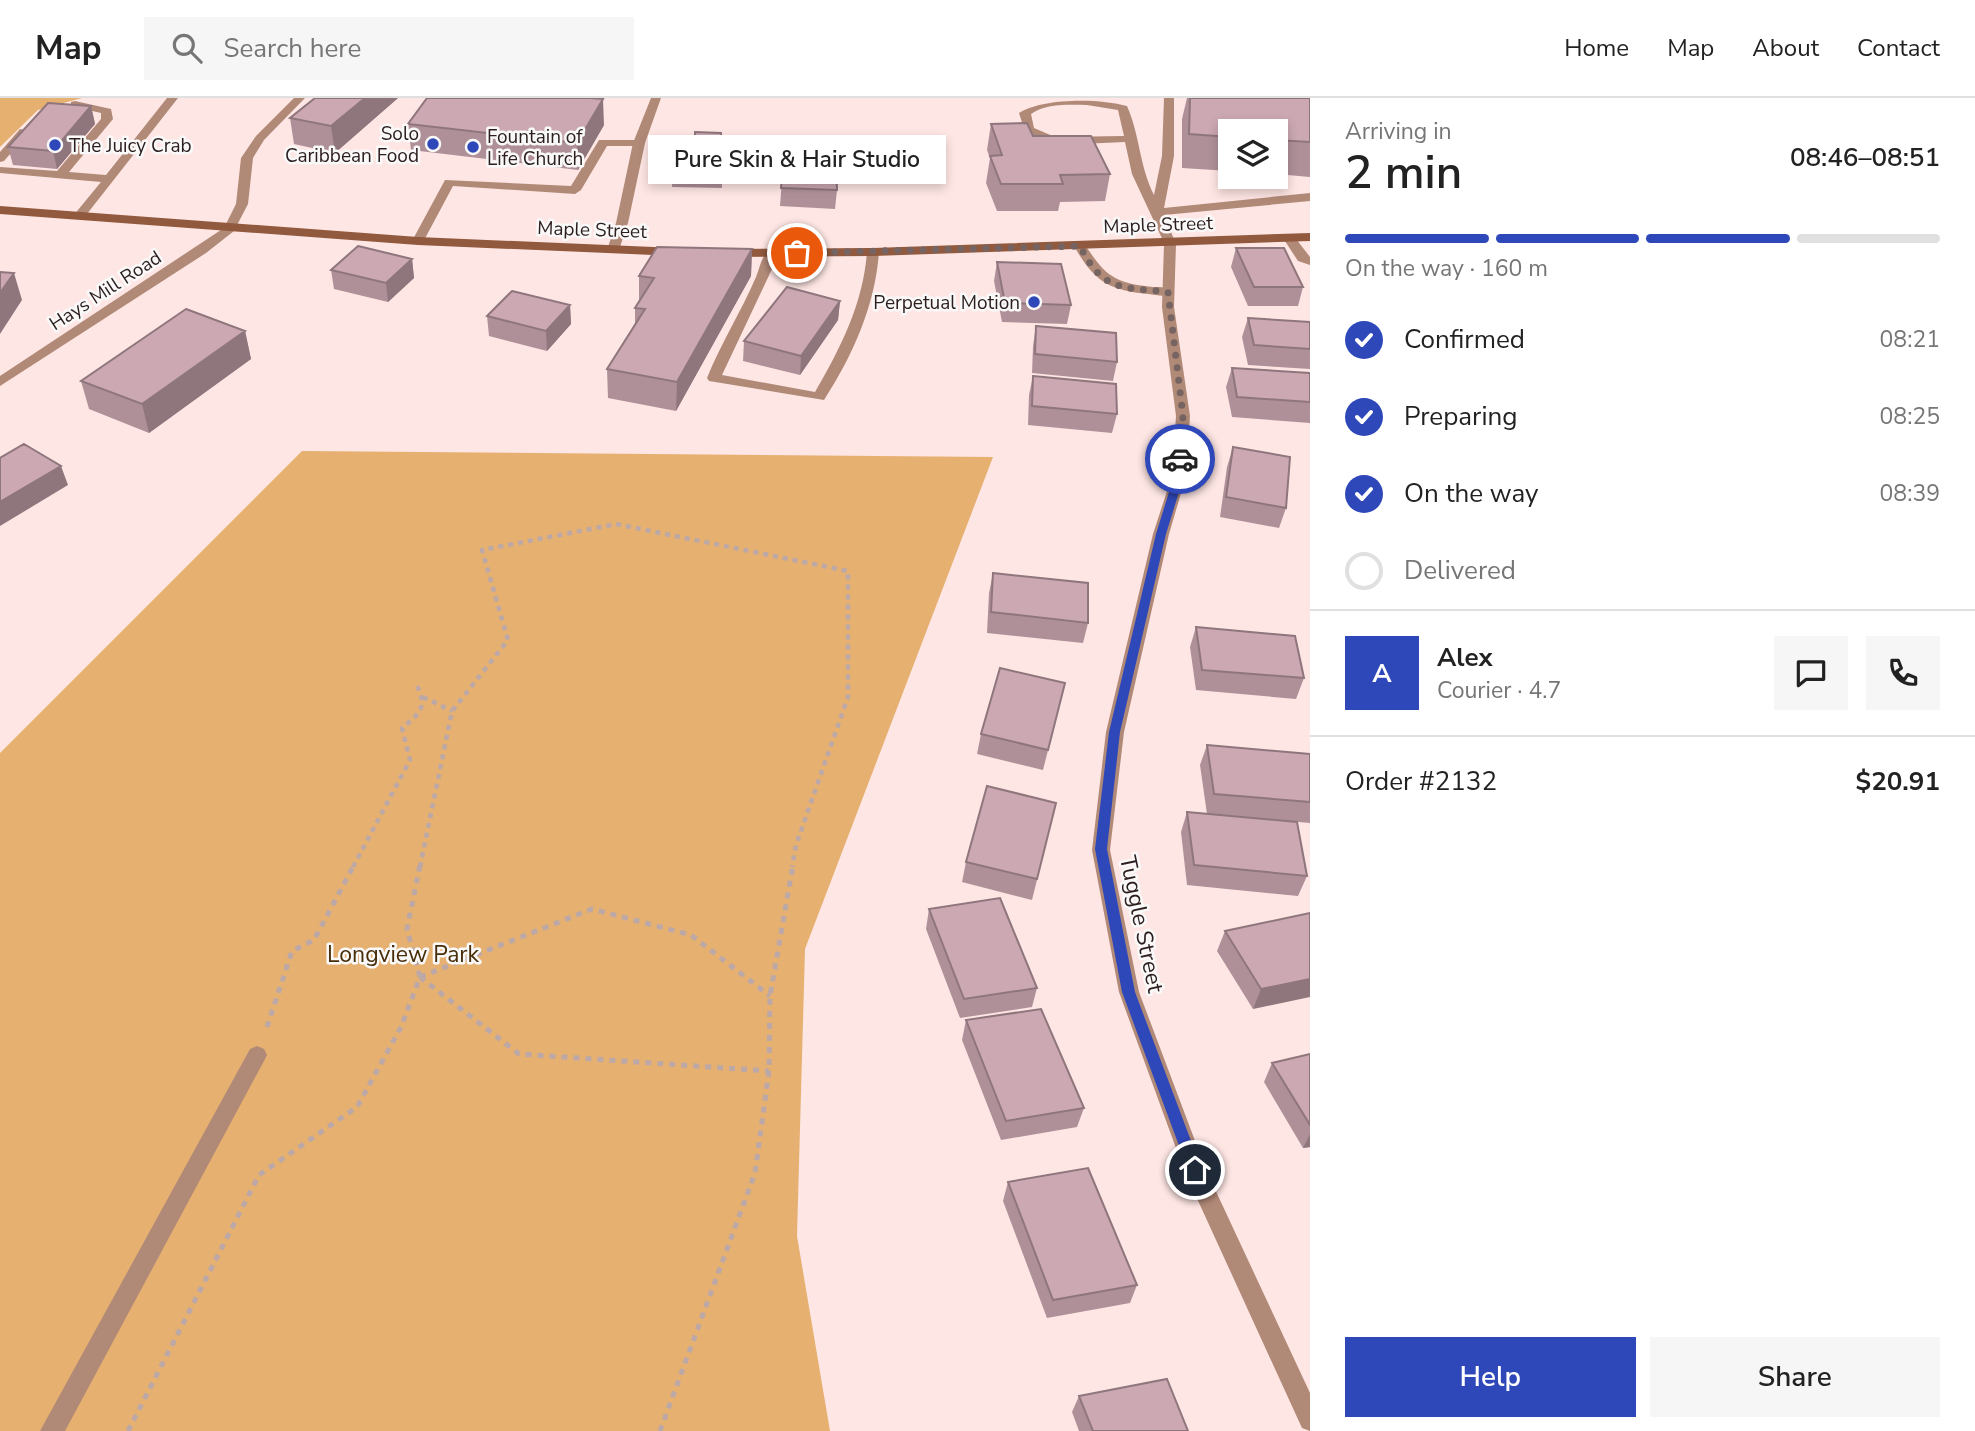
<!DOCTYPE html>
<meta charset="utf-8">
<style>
body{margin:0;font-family:"Nunito Sans",sans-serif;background:#f6f6f6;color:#222;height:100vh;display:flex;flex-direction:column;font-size:26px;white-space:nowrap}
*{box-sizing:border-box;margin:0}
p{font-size:23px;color:#767676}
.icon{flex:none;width:38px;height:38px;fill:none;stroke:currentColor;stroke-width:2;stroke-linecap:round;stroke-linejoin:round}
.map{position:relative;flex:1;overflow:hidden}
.sheet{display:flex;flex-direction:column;background:#fff;width:665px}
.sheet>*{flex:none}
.tools{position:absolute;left:1218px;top:21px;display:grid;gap:14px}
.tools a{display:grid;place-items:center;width:70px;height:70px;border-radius:0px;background:#fff;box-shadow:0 4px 10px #0003;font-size:35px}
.pin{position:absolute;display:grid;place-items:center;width:60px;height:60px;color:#fff;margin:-30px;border:4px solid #fff;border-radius:50%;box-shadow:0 2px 7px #0007}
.courier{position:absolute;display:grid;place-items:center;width:70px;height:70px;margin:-35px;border:5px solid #2f48b9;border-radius:50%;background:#fff;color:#222;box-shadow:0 2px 9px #0007}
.bubble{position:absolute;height:49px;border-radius:0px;background:#fff;box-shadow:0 4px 10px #0003;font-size:23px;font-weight:600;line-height:49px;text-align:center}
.head em{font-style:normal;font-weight:600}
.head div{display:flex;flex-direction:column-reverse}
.head{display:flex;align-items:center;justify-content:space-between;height:119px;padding:0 35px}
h1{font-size:46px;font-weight:600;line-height:52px}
.bar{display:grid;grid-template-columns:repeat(4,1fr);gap:10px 7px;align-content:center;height:84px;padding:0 35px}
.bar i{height:9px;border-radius:5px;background:#e0e0e0}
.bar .current{background:#2f48b9}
.bar p{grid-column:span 4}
.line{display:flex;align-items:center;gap:18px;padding:0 35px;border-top:2px solid #e0e0e0}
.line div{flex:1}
.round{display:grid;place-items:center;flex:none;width:74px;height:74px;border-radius:0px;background:#f6f6f6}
ol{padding:0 35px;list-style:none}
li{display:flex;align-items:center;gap:21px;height:77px}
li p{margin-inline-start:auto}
li .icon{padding:7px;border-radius:50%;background:#2f48b9;color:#fff;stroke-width:4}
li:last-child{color:#767676}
li i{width:38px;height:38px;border:4px solid #e0e0e0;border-radius:50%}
.primary-button{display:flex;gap:14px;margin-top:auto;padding:14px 35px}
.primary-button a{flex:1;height:80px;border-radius:0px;background:#2f48b9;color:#fff;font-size:28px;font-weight:600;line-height:80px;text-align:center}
.primary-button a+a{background:#f6f6f6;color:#222}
header{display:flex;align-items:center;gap:42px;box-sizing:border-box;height:98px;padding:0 35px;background:#fff;border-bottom:2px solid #e0e0e0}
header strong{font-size:33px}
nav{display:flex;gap:38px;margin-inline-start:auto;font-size:24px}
.search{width:490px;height:63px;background:#f6f6f6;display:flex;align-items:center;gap:18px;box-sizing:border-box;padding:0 24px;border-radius:0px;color:#767676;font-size:26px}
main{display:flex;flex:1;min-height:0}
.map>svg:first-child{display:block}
</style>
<header>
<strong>Map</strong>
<div class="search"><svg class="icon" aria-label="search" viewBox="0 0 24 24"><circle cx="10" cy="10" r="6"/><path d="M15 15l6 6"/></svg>Search here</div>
<nav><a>Home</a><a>Map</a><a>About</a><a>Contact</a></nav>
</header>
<main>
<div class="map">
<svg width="1310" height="1333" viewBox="0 0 1310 1333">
<rect width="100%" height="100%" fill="#fee6e4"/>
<path fill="#e6b071" d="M0 0H82L38 12 0 49Z
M302 353 993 359 805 851 797 1138 830 1333H0V655Z"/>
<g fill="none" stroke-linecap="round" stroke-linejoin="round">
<path stroke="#bca8a6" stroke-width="4.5" stroke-dasharray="5 5" stroke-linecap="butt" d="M423 599 452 613
M353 769 410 662 402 630C422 614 428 608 415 584
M420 769 452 613 508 542 482 452 616 426 848 473V599L796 747 792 769"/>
<path stroke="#bca8a6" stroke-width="5" stroke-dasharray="6 6" stroke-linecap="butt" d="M420 879 592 811 691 837 770 898
M420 879 519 956 769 973
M267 929 292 853 314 842 354 767
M128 1333 259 1077 357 1009 401 929 420 879 407 831 420 767
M660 1333 755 1075 769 973 770 898 793 767"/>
<path fill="#b18977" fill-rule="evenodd" d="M167 0H178L83 121 73 118 101 84 0 75V69L57 73 101 21V15L71 8V4L75 3 111 11 113 21 69 74 106 77Z
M294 0H305L264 42 253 60 248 106 234 133H226L224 130 236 106 241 60 256 38Z
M1164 0H1174V58L1164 110 1310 95V103L1164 117 1176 146 1174 149H1166L1132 76 1125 44C1092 45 1055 51 1025 34L1019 15C1042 0 1099 0 1127 8 1140 37 1139 67 1154 97L1162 58ZM1087 7 1118 12 1124 38 1055 39 1034 30 1031 16C1047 5 1069 7 1087 7Z
M20 31 30 33 4 63 0 64V54Z
M599 42H639L645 45 639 48H607L581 92 575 96 453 88 422 146 418 147 412 143 445 82 571 88Z
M1289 136 1293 137 1310 159V167L1298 163 1283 140Z
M1080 144 1084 145C1105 178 1114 185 1153 189 1161 189 1168 189 1174 194 1167 200 1158 197 1148 196 1108 192 1094 183 1074 148Z
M873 150 879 154C875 208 853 257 824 302L709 283 707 280C721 245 741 214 756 179 760 170 762 155 771 151L777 155 772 171 722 277 815 294C841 249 863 206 867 154Z
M257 948 264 951 267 957 264 963 65 1333H40L250 951Z"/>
<path fill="#b18977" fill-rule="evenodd" d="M651 0H661L645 45 628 125 619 152 617 155H609L607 152 616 125 633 45Z
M1170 142 1176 146 1174 209 1190 318 1186 378 1169 436 1124 634 1110 752 1139 894 1206 1072 1310 1295V1333L1302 1330 1184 1072 1119 894 1092 752 1106 634 1153 436 1172 378 1176 318 1162 209 1164 146Z"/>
<path fill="#b18977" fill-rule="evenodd" d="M230 126 236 130 234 133 206 155 0 288V278Z"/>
<path fill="#91593e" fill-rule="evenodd" d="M0 108 418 139 677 150 683 154 677 158 418 147 0 116Z
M1310 135V143L873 158 729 159 723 155 729 151 873 150Z"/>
</g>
<path fill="#af9099" d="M398 0 335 55 294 46 290 20Z
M1187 0H1310V79L1276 76V33H1230V73L1182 70V21Z
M91 8 95 26 57 71 13 67 8 49Z
M408 26 604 27 578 72 411 52Z
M991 26 1033 38 1110 76 1105 103 1060 104 1058 113H997L986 85 990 60 987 52Z
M785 43 837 92 835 111 780 108Z
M673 53 722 72V90L672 89Z
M1236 150 1303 189 1298 208H1248L1231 169Z
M752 151 751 178 676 313 608 300 607 271 635 226V210L639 204V178Z
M412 161 414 180 388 204 334 191 331 172Z
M997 164 1071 207 1067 226 1002 224 994 183Z
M840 203 838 222 800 277 743 263 744 243Z
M570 207 571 226 547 253 489 238 487 218Z
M1248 220 1310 224V271L1248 267 1242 239Z
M1036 228 1117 264 1113 283 1032 275 1033 248Z
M245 233 251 261 149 335 89 311 81 283Z
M1232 270 1310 275V325L1232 319 1226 289Z
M1033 278 1117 316 1112 335 1028 327 1029 297Z
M1233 349 1286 410 1279 430 1220 419 1227 369Z
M993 475 1088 525 1083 545 987 535 989 495Z
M1196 529 1304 580 1296 601 1196 592 1190 549Z
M1065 585 1043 672 977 656 981 636Z
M1207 647 1310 656V725L1207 716 1200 667Z
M1056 705 1032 802 962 784 966 764Z
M1187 714 1307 778 1298 798 1187 787 1181 734Z
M929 811 1037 890 1032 909 960 920 926 831Z
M1310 815 1253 911 1217 853 1225 833Z
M966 922 1084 1010 1077 1029 1001 1042 962 942Z
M1310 956V1049L1303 1050 1264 984 1272 965Z
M1008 1084 1137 1187 1130 1205 1047 1220 1003 1103Z
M1079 1298 1188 1333H1079L1072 1314Z"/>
<path fill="#8f767d" d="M365 0H398L335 55 331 28Z
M603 1 604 27 578 72 577 45Z
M91 8 95 26 57 71 53 53Z
M752 151 751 178 676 313 677 284Z
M412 161 414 180 388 204 386 185Z
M14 175 22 202 0 236V195Z
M840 203 838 222 800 277 801 258Z
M570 207 571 226 547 253 546 233Z
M245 233 251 261 149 335 142 306Z
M61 368 68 387 0 428V404Z
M1310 881V899L1253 911 1261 891Z
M1310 1036V1049L1303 1050Z"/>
<path fill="#cca8b2" stroke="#8f767d" stroke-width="2" d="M315 0H365L331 28 290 20Z
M427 0H590L603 1 577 45 408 26Z
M1190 0H1310V44L1276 42V33H1230V39L1189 36Z
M48 5 91 8 53 53 8 49Z
M1027 25 1033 38H1091L1110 76 1060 77 1063 86H1001L990 58 1002 57 991 26Z
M695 34 721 35 722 72 673 71V53H695Z
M785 43 836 46 837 92 781 90Z
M358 148 412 161 386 185 331 172Z
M657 149 752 151 677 284 607 271 645 211 635 210 654 180 639 178Z
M1236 150H1284L1303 189H1254Z
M997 164 1061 166 1071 207 1005 205Z
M0 174 14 175 0 195Z
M787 189 840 203 801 258 744 243Z
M512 193 570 207 546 233 487 218Z
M186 211 245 233 142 306 81 283Z
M1248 220 1310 224V251L1254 247Z
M1036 228 1116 235 1117 264 1035 256Z
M1232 270 1310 275V304L1237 299Z
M1033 278 1116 286 1117 316 1032 308Z
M24 346 61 368 0 404V360Z
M1233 349 1290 359 1286 410 1226 399Z
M993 475 1088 485V525L991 514Z
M1196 529 1295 538 1304 580 1202 572Z
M1000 570 1065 585 1048 652 981 636Z
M1207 647 1310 656V704L1214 696Z
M987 688 1056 705 1037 781 966 764Z
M1187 714 1297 724 1307 778 1194 767Z
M1000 800 1037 890 964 901 929 811Z
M1310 815V881L1261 891 1225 833Z
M1041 911 1084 1010 1006 1023 966 922Z
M1310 956V1027L1272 965Z
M1088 1070 1137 1187 1053 1202 1008 1084Z
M1167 1281 1188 1333H1093L1079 1298Z"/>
<path fill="#2f48b9" d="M1180 358 1185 361 1184 378 1166 436 1120 634 1107 751 1135 894 1202 1072 1195 1078 1188 1072 1122 894 1095 751 1109 634 1156 436 1174 378 1175 361Z"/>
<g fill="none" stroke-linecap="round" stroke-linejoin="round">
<path stroke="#766463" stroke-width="7" stroke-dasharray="0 12.6" d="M797 155 1080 148C1103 194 1122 189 1168 194L1183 318 1180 361"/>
</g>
<g fill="#2f48b9" stroke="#f9f9f9" stroke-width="2.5">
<circle cx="433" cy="46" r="7"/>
<circle cx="55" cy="47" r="7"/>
<circle cx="473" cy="49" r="7"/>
<circle cx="1034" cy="204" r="7"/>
</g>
<g text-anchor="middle" stroke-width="5" stroke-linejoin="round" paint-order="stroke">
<g font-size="19" fill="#2c1e1d" stroke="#f9f9f9" text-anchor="end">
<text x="419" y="42">Solo<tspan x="419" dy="22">Caribbean Food</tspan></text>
<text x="487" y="45" text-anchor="start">Fountain of<tspan x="487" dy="22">Life Church</tspan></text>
<text x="69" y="54" text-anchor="start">The Juicy Crab</text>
<text x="1020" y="211">Perpetual Motion</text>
</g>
<g font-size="19" fill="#2c1e1d" stroke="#f9f9f9">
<text transform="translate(1158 126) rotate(-2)" y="7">Maple Street</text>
<text transform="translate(592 131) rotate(2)" y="7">Maple Street</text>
<text transform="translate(105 192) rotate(-33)" y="7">Hays Mill Road</text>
</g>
<g font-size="23" fill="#2c1e1d" stroke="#f9f9f9">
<text transform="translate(1142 826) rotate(78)" y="8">Tuggle Street</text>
</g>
<g font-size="23" fill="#482e0a" stroke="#f9f9f9">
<text x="403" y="864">Longview Park</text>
</g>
</g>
</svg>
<div class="tools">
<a><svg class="icon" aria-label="layers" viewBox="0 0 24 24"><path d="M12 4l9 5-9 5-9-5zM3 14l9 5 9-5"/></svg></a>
</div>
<div class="pin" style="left:797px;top:155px;background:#ea580c"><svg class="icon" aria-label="bag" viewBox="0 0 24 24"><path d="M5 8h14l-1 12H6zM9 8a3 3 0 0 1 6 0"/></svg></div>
<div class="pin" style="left:1195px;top:1072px;background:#1f2937"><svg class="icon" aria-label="home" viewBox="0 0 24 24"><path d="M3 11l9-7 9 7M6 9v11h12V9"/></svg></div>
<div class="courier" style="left:1180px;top:361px"><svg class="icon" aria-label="car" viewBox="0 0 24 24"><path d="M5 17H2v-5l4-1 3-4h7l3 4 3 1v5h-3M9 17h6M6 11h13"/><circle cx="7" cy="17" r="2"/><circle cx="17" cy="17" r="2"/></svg></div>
<div class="bubble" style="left:648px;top:37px;width:298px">Pure Skin &amp; Hair Studio</div>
</div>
<section class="sheet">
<div class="head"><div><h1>2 min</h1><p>Arriving in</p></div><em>08:46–08:51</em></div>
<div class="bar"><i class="current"></i><i class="current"></i><i class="current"></i><i></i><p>On the way · 160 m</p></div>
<ol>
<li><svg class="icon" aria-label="check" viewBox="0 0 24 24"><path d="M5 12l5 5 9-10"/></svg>Confirmed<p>08:21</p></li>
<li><svg class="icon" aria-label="check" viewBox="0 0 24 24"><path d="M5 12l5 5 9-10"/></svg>Preparing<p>08:25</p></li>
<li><svg class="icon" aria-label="check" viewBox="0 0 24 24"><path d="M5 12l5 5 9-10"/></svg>On the way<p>08:39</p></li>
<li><i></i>Delivered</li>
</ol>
<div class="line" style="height:126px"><b class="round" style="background:#2f48b9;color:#fff">A</b><div><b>Alex</b><p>Courier · 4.7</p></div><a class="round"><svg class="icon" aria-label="chat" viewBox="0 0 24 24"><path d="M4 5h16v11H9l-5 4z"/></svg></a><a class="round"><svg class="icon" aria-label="phone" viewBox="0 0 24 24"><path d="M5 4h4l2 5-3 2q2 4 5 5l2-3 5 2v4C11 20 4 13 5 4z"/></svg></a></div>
<div class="line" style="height:91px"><div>Order #2132</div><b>$20.91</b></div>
<div class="primary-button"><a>Help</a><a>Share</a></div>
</section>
</main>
